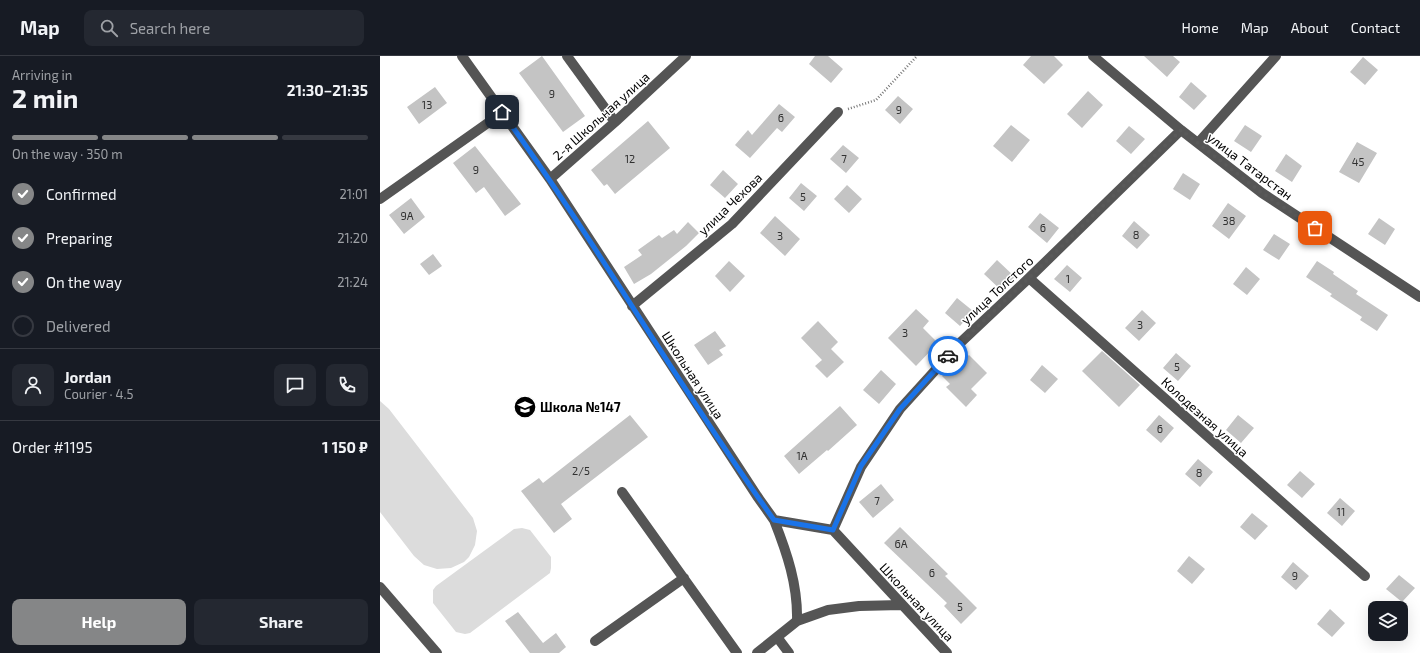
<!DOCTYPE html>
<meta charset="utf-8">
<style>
body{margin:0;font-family:"Exo 2",sans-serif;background:#242831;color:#f1f3f6;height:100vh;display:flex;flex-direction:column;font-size:15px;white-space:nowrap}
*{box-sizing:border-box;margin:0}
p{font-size:13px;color:#9ea1a6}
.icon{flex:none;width:22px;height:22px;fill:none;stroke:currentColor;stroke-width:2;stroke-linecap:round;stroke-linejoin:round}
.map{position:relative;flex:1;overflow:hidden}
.sheet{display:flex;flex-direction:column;background:#171b24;width:380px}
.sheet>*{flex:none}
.buttons{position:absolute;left:988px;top:545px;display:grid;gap:8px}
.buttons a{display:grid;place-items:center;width:40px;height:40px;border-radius:8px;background:#171b24;box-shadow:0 4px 16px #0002;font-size:20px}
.pin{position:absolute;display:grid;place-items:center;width:34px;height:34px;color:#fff;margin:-17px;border-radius:8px;box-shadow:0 2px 6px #0006}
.courier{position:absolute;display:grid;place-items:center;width:40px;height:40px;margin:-20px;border:3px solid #1a73e8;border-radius:50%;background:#fff;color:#222;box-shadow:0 1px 5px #0007}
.overview em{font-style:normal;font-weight:700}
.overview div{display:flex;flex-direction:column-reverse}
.overview{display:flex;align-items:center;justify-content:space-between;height:68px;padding:0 12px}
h1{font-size:26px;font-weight:700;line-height:30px}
.bar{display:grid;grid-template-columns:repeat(4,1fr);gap:6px 4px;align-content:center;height:48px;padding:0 12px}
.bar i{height:5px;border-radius:3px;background:#363941}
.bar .active{background:#858687}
.bar p{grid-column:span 4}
.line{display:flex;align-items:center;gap:10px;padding:0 12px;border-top:1px solid #363941}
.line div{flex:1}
.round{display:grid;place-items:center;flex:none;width:42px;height:42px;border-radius:8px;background:#242831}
ol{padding:0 12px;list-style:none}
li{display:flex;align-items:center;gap:12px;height:44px}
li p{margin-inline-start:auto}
li .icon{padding:4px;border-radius:50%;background:#858687;color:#fff;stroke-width:4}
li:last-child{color:#9ea1a6}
li i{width:22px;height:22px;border:2px solid #363941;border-radius:50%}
.primary-button{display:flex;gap:8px;margin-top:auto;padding:8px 12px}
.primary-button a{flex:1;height:46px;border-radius:8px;background:#858687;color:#fff;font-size:16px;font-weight:700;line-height:46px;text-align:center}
.primary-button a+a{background:#242831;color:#f1f3f6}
header{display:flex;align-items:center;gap:24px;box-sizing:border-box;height:56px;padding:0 20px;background:#171b24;border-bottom:1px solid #363941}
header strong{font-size:19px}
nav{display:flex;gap:22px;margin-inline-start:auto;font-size:14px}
.search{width:280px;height:36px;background:#242831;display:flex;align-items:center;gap:10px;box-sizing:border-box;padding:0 14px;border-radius:8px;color:#9ea1a6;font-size:15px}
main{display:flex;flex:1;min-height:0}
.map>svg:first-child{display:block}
</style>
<header>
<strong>Map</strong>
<div class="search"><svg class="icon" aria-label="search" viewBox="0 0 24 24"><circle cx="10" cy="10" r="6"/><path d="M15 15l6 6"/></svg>Search here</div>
<nav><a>Home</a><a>Map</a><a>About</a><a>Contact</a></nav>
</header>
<main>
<section class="sheet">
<div class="overview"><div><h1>2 min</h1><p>Arriving in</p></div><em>21:30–21:35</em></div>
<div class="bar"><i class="active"></i><i class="active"></i><i class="active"></i><i></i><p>On the way · 350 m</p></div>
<ol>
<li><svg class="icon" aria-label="check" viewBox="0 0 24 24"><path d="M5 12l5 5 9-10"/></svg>Confirmed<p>21:01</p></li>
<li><svg class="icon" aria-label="check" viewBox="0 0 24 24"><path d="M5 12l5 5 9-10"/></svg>Preparing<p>21:20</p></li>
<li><svg class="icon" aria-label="check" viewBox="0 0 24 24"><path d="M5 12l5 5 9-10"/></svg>On the way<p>21:24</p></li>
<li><i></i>Delivered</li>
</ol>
<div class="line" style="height:72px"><a class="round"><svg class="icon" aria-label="person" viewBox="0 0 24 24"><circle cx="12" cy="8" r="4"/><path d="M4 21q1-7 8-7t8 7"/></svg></a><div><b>Jordan</b><p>Courier · 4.5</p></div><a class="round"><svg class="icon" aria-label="chat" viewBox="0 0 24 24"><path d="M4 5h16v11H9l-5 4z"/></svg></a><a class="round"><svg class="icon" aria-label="phone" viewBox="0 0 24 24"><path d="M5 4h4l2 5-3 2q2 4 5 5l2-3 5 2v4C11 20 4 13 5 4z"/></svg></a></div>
<div class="line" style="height:52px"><div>Order #1195</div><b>1 150 ₽</b></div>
<div class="primary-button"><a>Help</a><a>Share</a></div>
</section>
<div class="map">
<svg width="1040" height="597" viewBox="0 0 1040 597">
<rect width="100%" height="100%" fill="#fff"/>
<path fill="#dcdcdc" d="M0 345 9 353 93 462 97 475 95 489 89 501 84 506 71 512 57 513 44 509 34 500 0 456Z
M142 472 150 474 171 501V512L170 517 90 577 85 578 76 576 53 547V534L56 530 134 473Z"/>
<path fill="#c4c4c4" d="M162 0 205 60 183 76 139 17Z
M435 0H448L463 13 451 27 429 8Z
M651 0H674L683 9 664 28 643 9Z
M764 0H793L800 6 787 21Z
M983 1 998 14 985 29 970 16Z
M811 26 827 40 814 54 799 41Z
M55 31 67 47 39 68 27 51Z
M708 35 723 49 702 72 687 58Z
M518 40 533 53 520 68 505 54Z
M399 48 415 61 402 76 397 72 370 102 355 89 368 74 372 79Z
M268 65 290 92 235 138 227 128 224 130 211 114Z
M631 69 650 84 632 106 613 90Z
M865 69 882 80 871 96 854 85Z
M749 70 765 83 751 98 736 85Z
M977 86 997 97 979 127 959 116Z
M463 89 479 102 466 117 450 103Z
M95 90 141 148 125 160 104 131 96 137 73 107Z
M906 98 922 110 912 126 895 115Z
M343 114 358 128 345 142 330 129Z
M803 117 820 128 810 144 793 133Z
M421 127 437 140 424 155 409 142Z
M467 129 482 143 469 157 454 143Z
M31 142 45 161 24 178 9 159Z
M848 147 866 160 849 183 832 170Z
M660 157 679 172 667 187 648 171Z
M395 160 420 183 405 200 380 177Z
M999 162 1015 173 1005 189 988 178Z
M754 165 770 179 757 193 742 180Z
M308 166 319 177 306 190 271 218 254 228 244 211 262 199 258 194 279 179 282 182 294 174 297 178Z
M894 178 910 188 899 204 883 194Z
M53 198 62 210 49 219 40 208Z
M617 204 635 221 622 235 604 218Z
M349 205 365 220 350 236 335 220Z
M937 205 954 216 953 218 978 235 976 238 1008 259 997 275 980 264 982 261 950 240 952 238 926 221Z
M687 209 702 222 690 236 674 223Z
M866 211 880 223 867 239 853 228Z
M577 242 593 255 580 270 565 257Z
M536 253 549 265 543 272 558 287 536 310 508 282Z
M762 254 776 267 759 285 745 272Z
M438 265 458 286 451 293 464 306 447 322 435 310 442 304 421 282Z
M335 275 346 290 339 294 343 299 328 309 314 289Z
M722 295 760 329 739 351 702 315Z
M796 297 811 310 798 325 783 312Z
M589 299 607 317 591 333 597 339 586 351 566 331 570 328 562 320 574 307 577 310Z
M662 309 678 323 665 337 650 324Z
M501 314 516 328 499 348 483 334Z
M460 350 477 369 448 395 447 394 419 418 404 400Z
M250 359 268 381 181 448 192 463 174 477 141 435 159 422 163 427Z
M779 359 794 372 781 387 766 374Z
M858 359 874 372 861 387 846 374Z
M818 403 833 416 820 431 805 418Z
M920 415 935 428 922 442 907 429Z
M501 428 514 444 493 462 479 446Z
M960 442 975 455 962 470 947 457Z
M872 457 888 470 875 484 860 471Z
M520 471 568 518 565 520 597 552 581 568 564 550 567 547 504 487Z
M809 500 825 513 812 528 797 515Z
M913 506 929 520 916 534 901 521Z
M1019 519 1035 532 1022 546 1006 533Z
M950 553 965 567 952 581 937 568Z
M138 556 163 587 176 577 186 591 179 597H150L125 565Z"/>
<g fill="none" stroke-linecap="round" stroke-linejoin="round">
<path stroke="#777" stroke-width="2.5" stroke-dasharray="1 2" stroke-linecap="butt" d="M468 53 496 44 537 0"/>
<path stroke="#555" stroke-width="10" d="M82 0 170 123 377 440 394 464 453 474 567 597
M187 0 235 66
M713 0 801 74 882 137 1040 241
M818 87 896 0
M170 123 235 66 306 0
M0 143 122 57
M649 222 985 520
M252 250 352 168 458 56
M242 436 357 597
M394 464C407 497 418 529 417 565
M453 474 481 411 520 353 580 287 649 222 801 74
M0 531 57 597
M397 581 409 597
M215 585 304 522
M377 597 417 565 448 554 479 550 521 549"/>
</g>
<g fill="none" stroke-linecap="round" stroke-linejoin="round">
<path stroke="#595959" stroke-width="4" stroke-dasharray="0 7.2" d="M568 300 580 287 649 222 801 74 882 137 935 172"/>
<path stroke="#1a73e8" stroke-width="5" d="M122 56C218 189 299 331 394 464L453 474 481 410 520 353 568 300"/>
</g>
<defs>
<g id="school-disc" transform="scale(1.15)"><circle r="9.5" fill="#000" stroke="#fff"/><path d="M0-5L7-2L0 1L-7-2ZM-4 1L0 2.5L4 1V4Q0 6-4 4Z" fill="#fff"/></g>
</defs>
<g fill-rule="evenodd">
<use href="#school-disc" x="145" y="351"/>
</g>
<g text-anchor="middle" stroke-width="3" stroke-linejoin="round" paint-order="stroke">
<g font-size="11" fill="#313131">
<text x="172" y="42">9</text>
<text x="47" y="53">13</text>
<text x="519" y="58">9</text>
<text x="401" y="66">6</text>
<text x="250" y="107">12</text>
<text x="464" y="107">7</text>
<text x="978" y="110">45</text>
<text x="96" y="118">9</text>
<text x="423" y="145">5</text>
<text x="27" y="164">9А</text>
<text x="849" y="169">38</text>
<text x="663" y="176">6</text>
<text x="756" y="183">8</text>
<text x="400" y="184">3</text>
<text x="688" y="227">1</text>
<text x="760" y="273">3</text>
<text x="525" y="281">3</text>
<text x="797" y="315">5</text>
<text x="780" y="377">6</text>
<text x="422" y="404">1А</text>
<text x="201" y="419">2/5</text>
<text x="819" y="421">8</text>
<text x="497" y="449">7</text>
<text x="961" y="460">11</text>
<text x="521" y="492">6А</text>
<text x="552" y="521">6</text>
<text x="915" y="524">9</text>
<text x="580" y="555">5</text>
</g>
<g font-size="13" fill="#000" stroke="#fff">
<text transform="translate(221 60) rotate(-42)" y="5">2-я Школьная улица</text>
<text transform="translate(870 110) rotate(37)" y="5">улица Татарстан</text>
<text transform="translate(350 148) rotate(-44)" y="5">улица Чехова</text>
<text transform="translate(617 234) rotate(-43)" y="5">улица Толстого</text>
<text transform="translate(313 319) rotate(57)" y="5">Школьная улица</text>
<text transform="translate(825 361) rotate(42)" y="5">Колодезная улица</text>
<text transform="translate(537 546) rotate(47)" y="5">Школьная улица</text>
</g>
<g font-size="13" font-weight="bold" fill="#000" stroke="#fff" text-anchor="start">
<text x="160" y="356">Школа №147</text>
</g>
</g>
</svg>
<div class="buttons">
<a><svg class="icon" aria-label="layers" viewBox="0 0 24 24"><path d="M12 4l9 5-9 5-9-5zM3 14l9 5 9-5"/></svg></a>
</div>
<div class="pin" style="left:935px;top:172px;background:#ea580c"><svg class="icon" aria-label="bag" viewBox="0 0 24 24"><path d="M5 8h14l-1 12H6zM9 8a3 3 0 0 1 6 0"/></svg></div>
<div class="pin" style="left:122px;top:56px;background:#1f2937"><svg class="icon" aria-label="home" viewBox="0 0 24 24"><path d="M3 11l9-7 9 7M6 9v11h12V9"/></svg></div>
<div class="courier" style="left:568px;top:300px"><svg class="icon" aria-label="car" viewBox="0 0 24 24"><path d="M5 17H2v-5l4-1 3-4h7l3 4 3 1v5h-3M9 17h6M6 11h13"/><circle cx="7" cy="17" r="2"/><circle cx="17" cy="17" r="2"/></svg></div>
</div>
</main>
